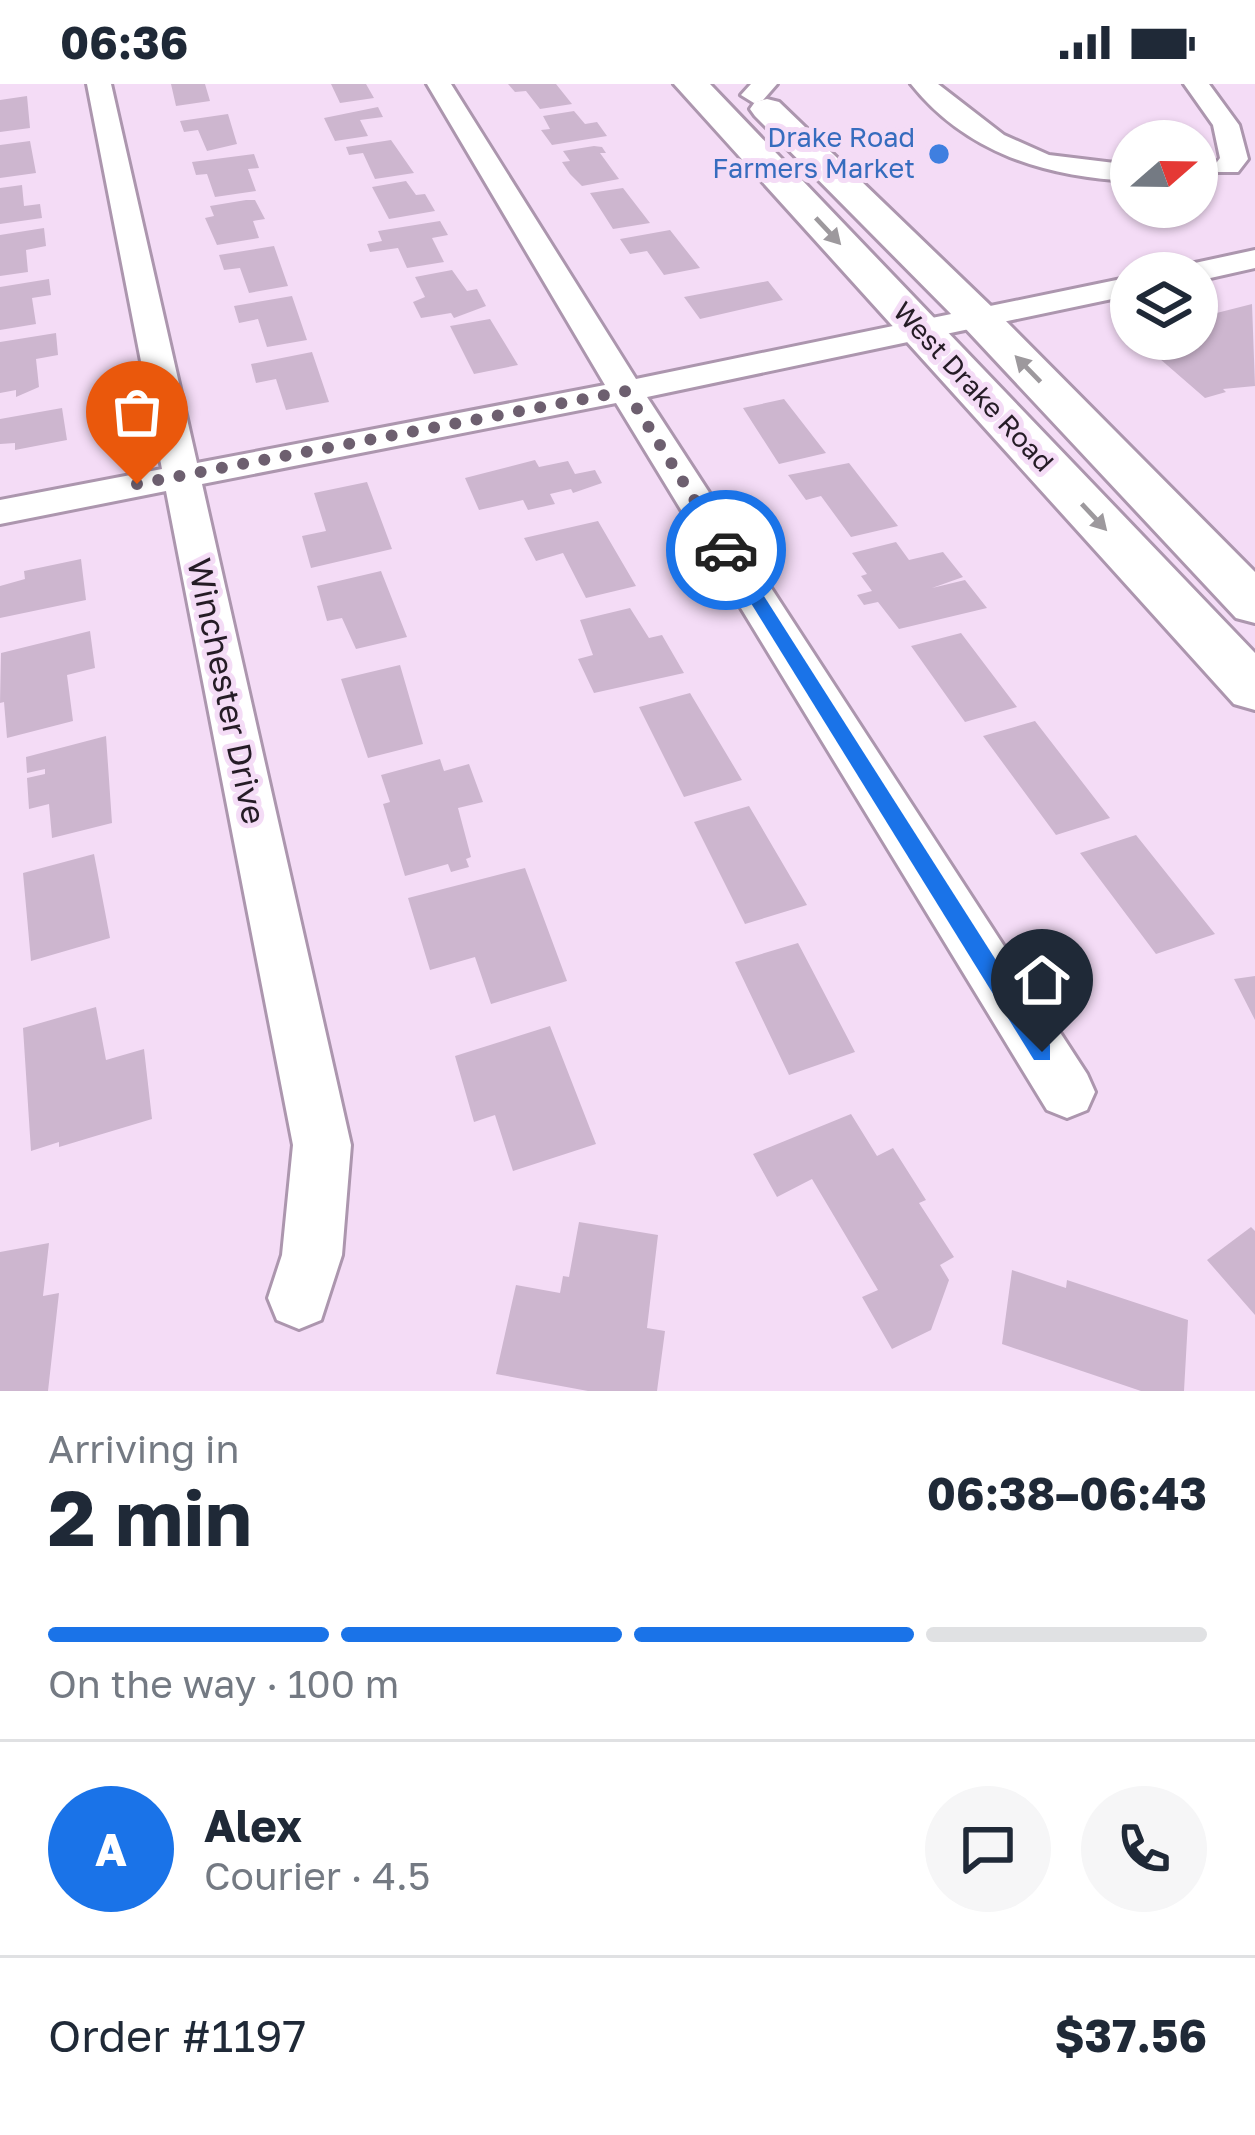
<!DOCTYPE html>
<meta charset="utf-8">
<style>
body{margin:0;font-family:"Golos Text",sans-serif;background:#f6f6f7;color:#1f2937;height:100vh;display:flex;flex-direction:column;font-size:45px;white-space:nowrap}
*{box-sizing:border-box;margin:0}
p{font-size:39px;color:#747a83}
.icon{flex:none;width:66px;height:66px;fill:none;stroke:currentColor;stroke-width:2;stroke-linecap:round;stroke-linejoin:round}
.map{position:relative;height:1307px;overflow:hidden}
.side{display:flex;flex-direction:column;background:#fff;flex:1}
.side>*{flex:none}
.needle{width:78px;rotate:70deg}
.controls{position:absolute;left:1110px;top:36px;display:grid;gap:24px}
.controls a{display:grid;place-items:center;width:108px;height:108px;border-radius:50%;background:#fff;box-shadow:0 3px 9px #0004;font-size:60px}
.pin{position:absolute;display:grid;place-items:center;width:102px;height:102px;color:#fff;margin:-123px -51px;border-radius:50% 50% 50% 0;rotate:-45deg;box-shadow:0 0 12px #0007}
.pin .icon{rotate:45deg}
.courier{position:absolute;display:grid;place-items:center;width:120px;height:120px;margin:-60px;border:9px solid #1a73e8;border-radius:50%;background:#fff;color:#222;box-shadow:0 3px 15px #0007}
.overview em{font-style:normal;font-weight:700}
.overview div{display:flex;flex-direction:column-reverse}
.overview{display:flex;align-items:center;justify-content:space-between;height:204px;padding:0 48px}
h1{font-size:78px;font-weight:700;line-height:90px}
.bar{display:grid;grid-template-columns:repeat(4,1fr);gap:18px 12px;align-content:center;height:144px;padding:0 48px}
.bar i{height:15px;border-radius:9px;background:#e0e1e3}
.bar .selected{background:#1a73e8}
.bar p{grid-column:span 4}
.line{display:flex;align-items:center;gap:30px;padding:0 48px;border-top:3px solid #e0e1e3}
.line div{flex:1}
.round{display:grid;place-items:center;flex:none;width:126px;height:126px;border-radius:63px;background:#f6f6f7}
.status{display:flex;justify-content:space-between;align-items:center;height:84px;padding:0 60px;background:#fff;direction:ltr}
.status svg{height:33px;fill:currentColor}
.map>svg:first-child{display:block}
</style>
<div class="status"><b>06:36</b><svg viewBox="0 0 49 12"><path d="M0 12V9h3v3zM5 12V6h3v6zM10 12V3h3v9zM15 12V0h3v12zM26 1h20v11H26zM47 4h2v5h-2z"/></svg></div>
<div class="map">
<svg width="1255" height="1307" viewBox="0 0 1255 1307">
<rect width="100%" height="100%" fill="#f4dcf6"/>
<path fill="#cdb6cf" d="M171 0H205L210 17 176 22Z
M331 0H366L374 14 340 19Z
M508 0H556L572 20 540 25 526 7 515 8Z
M27 12 30 44 0 48V16Z
M378 23 383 33 360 36 368 52 335 57 324 34Z
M574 27 585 40 597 38 607 52 552 61 541 46 550 45 543 32Z
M228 30 237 60 207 67 198 46 184 48 180 37Z
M391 56 414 89 375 95 363 69 349 71 346 63Z
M30 57 36 89 0 94V61Z
M594 62 602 63 606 69H600L619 95 582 102 570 90 562 78 570 77 563 67Z
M254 70 259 84 248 85 256 107 215 113 207 90 196 91 192 78Z
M406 97 416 111 425 110 435 127 389 135 372 103Z
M22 101 24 122 40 120 42 134 0 140V104Z
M623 104 650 139 613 145 590 109Z
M246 116H255L265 135 253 137 259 154 217 161 205 134 214 132 210 122Z
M440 137 448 151 432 154 444 178 407 184 398 164 370 168 367 160 382 157 378 147Z
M44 144 46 162 26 166 28 188 0 192V151Z
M670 146 700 184 664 191 647 167 630 170 620 155Z
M274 162 288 202 249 209 240 184 224 186 219 171Z
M452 186 467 207 477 205 486 222 454 234 451 229 421 234 413 218 425 213 415 193Z
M49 195 51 211 32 214 36 240 0 246V203Z
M768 197 783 216 700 235 684 213Z
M292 212 307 256 267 263 258 235 239 239 234 222Z
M1252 220 1255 302 1223 305 1226 308 1205 314 1137 255H1197V234Z
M490 235 518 281 474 290 450 242Z
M56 249 58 271 36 275 39 303 16 313V306L0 309V258Z
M312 268 329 318 286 326 276 295 256 299 251 280Z
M784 315 826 369 779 380 743 324Z
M62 324 67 356 15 366V359L0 360V335Z
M535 376 539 383 568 377 575 390 595 386 602 399 573 409 571 405 550 410 555 420 528 426 523 416 479 426 465 394Z
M849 379 898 442 851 453 821 412 806 416 788 391Z
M367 398 392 465 311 484 302 452 326 447 314 409Z
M598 437 636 502 586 514 563 469 536 477 524 454Z
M896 458 909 476 943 468 963 493 932 504 965 496 987 524 899 545 878 518 864 521 857 511 872 507 861 492 867 490 852 469Z
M81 475 86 516 0 534V502L25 495 24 487Z
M381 487 407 553 356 565 342 534 327 537 317 502Z
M630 524 649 554 662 551 684 589 594 609 578 575 593 571 580 536Z
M90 547 95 584 67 591 73 637 7 654 4 618 0 619 1 569Z
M961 549 1017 623 965 638 911 562Z
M400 581 423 660 368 674 341 595Z
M690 609 742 696 684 713 639 623Z
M1035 637 1110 734 1056 751 983 652Z
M106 652 112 739 52 754 49 720 29 725 27 694 45 690V685L27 689 26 673Z
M440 675 444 687 469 680 483 718 458 724 471 773 466 775 469 783 451 788 448 780 405 792 383 720 390 718 381 691Z
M749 722 807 821 745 840 694 738Z
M1136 751 1215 850 1156 870 1080 769Z
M94 770 110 854 31 877 23 789Z
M525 784 567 897 491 920 475 873 430 886 408 814Z
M798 859 855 968 789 991 735 878Z
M1255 892V936L1234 895Z
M96 923 106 976 144 965 152 1035 59 1063V1058L31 1067 23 944Z
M550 942 596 1060 513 1087 495 1031 474 1038 455 972Z
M851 1030 877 1072 893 1064 926 1116 919 1119 954 1173 940 1181 949 1196 931 1246 892 1265 862 1213 878 1206 812 1095 777 1113 753 1070Z
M579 1138 658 1151 647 1244 665 1247 657 1307H588L496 1290 516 1201 560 1209 563 1192 569 1193Z
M1251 1143 1255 1147V1231L1207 1176Z
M49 1159 43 1212 59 1209 48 1307H0V1168Z
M1012 1186 1066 1204 1067 1196 1188 1236 1184 1307H1141L1002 1260Z"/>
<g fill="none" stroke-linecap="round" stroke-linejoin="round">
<g stroke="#ac96ae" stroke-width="6">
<path id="minor" d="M87 0H111L197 379 605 301 427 0H451L636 295 1131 193V211L647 313 1087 990 1095 1008 1087 1026 1067 1034 1047 1026 616 319 202 400 351 1061 342 1171 321 1236 299 1245 277 1236 268 1214 282 1171 293 1061 166 407 0 440V416L162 385Z
M751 0H777L763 16 754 19 741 11Z
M911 0H938L1004 51 1049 71 1131 81V97C1046 93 966 69 911 0Z
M1184 0H1209L1239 41 1248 75 1238 88H1218L1214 82 1220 74 1213 41Z
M1255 166V184L1197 197V189H1177L1181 182Z"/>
</g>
<g stroke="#ac96ae" stroke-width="6">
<path id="major" d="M674 0H710L1255 569V626L1234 620Z
M767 15 779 18 994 225 1255 488V539L1236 534 964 243 755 32 750 25 755 18Z"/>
</g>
<use href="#minor" fill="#fff" fill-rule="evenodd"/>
<use href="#major" fill="#fff" fill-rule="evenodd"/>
</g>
<defs><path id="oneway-solid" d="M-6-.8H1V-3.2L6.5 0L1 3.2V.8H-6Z" transform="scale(3)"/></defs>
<g fill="#9d999d">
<use href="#oneway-solid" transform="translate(828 147) rotate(47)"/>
<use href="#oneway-solid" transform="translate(1028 285) rotate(-134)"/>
<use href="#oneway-solid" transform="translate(1094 433) rotate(47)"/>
</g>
<path fill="#1a73e8" d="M726 461 732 462 1050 961V976H1034L718 466Z"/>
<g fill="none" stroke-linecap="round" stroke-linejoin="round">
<path stroke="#6d5f6f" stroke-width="12" stroke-dasharray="0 21.6" d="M137 400 626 307 726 466"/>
</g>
<circle fill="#3f7fe0" stroke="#f4dcf6" stroke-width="4.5" cx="939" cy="70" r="12"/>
<g text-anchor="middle" stroke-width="10" stroke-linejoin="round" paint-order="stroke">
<g font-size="27" fill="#366cbe" stroke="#f4dcf6" text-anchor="end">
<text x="915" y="63">Drake Road<tspan x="915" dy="31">Farmers Market</tspan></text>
</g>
<g font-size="27" fill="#251c26" stroke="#f4dcf6">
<text transform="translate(973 303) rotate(47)" y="9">West Drake Road</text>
</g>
<g font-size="33" fill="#251c26" stroke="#f4dcf6">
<text transform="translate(227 607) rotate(78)" y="12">Winchester Drive</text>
</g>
</g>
</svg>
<div class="controls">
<a><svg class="needle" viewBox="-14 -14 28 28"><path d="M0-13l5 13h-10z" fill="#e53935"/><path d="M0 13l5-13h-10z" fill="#747a83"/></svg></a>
<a><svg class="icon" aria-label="layers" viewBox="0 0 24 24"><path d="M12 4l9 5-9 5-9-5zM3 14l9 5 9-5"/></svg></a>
</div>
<div class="pin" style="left:137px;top:400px;background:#ea580c"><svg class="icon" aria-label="bag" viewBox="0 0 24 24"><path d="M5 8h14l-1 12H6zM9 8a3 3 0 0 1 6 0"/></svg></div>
<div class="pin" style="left:1042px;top:968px;background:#1f2937"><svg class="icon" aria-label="home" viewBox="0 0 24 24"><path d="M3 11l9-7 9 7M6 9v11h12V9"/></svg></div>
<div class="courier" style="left:726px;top:466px"><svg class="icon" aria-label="car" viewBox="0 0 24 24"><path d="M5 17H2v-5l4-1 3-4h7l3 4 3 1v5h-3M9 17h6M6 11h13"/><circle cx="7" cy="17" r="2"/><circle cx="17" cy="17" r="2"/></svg></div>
</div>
<section class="side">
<div class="overview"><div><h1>2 min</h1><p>Arriving in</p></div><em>06:38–06:43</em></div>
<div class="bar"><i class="selected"></i><i class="selected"></i><i class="selected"></i><i></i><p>On the way · 100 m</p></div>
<div class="line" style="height:216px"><b class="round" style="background:#1a73e8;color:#fff">A</b><div><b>Alex</b><p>Courier · 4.5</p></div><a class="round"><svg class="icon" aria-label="chat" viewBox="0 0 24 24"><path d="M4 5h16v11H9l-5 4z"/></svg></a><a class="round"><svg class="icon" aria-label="phone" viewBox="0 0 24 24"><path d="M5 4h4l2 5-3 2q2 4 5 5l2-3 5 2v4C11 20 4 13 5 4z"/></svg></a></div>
<div class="line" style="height:156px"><div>Order #1197</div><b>$37.56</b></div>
</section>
